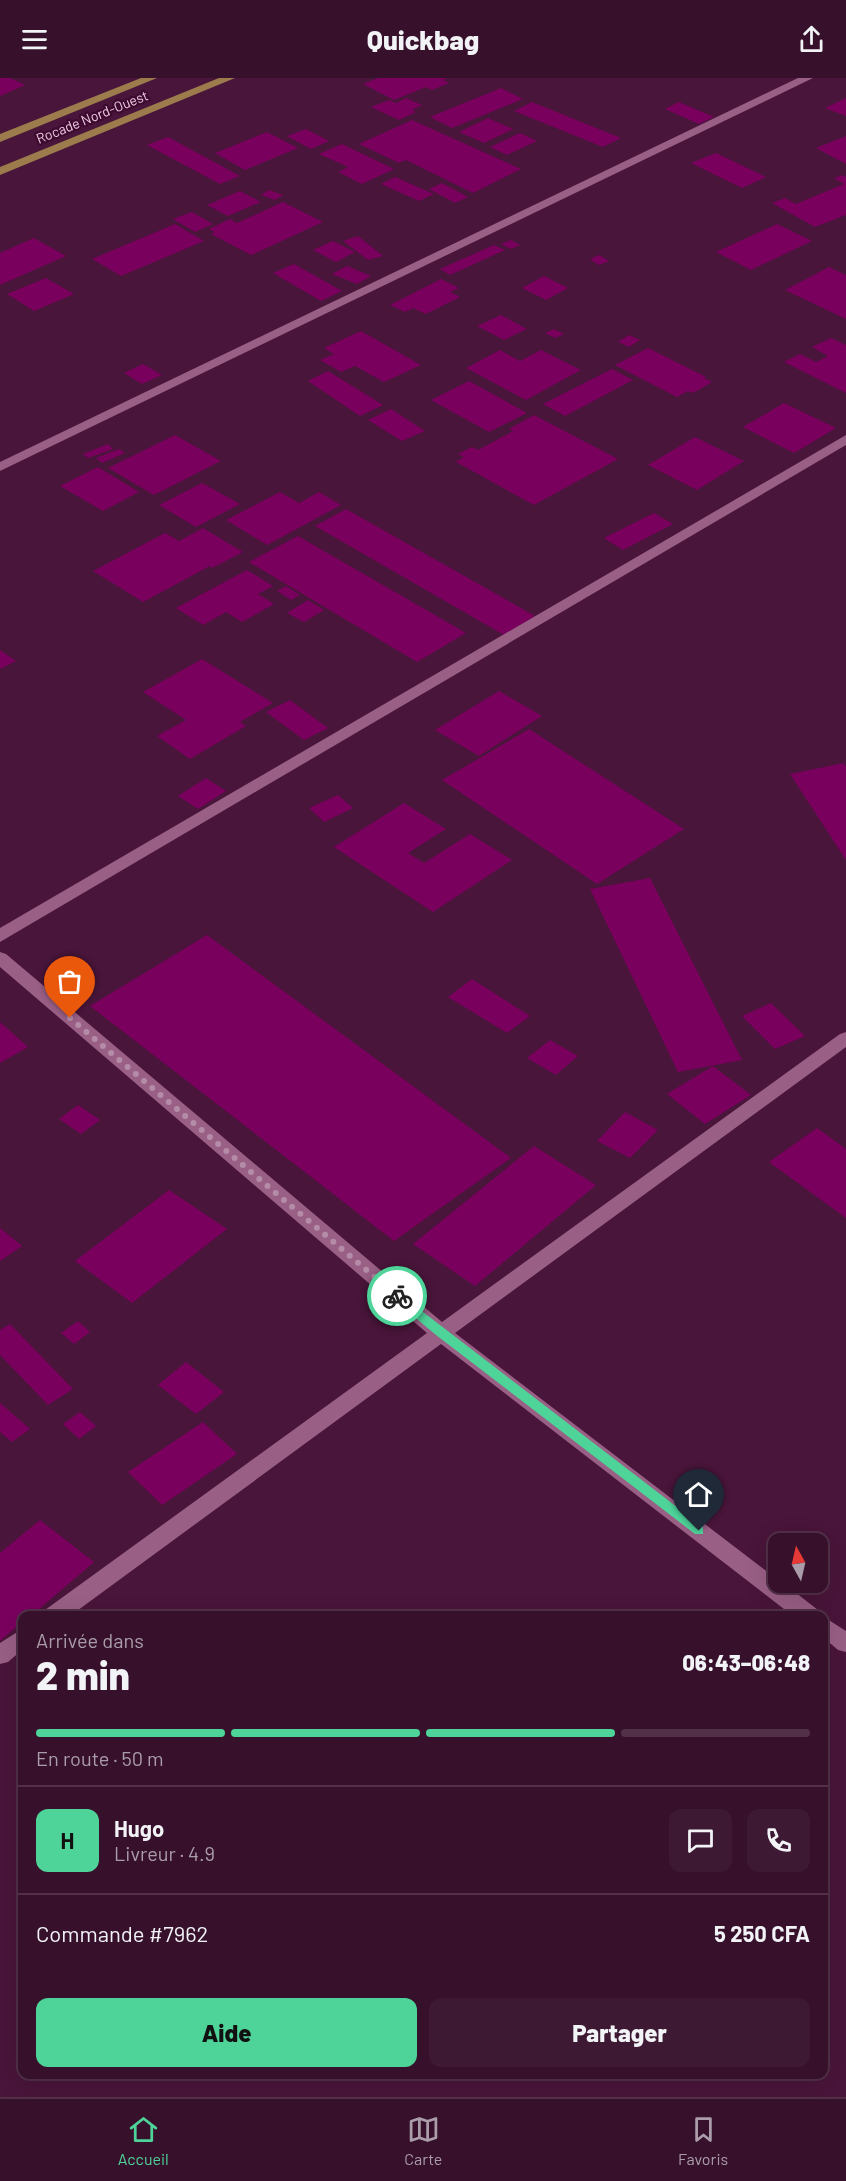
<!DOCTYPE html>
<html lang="fr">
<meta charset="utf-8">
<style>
body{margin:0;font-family:Barlow,sans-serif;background:#3e1934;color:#f1f3f6;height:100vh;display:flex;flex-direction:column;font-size:22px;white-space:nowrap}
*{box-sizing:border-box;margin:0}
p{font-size:20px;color:#aa9da9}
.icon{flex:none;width:33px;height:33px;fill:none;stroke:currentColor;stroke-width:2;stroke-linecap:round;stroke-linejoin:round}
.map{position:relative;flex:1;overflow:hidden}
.panel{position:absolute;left:18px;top:1533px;width:810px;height:468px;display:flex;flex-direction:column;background:#37102c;border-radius:12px;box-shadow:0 6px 24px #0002,0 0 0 2px #513048}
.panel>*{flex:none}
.needle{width:39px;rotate:352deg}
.fabs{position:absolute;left:768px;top:1455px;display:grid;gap:12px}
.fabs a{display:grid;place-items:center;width:60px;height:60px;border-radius:12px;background:#37102c;box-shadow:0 6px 24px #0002,0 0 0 2px #513048;font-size:30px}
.pin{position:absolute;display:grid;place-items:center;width:51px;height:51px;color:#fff;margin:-62px -26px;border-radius:50% 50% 50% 0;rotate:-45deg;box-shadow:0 0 6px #0007}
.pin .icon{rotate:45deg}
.courier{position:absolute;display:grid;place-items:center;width:60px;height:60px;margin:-30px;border:4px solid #4ed399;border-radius:50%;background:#fff;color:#222;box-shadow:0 2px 8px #0007}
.overview em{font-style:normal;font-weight:800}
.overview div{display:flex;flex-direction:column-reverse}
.overview{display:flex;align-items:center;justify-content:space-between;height:102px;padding:0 18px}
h1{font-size:39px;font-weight:800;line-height:45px}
.bar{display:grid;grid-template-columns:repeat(4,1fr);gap:9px 6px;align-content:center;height:72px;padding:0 18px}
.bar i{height:8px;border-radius:4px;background:#513048}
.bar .current{background:#4ed399}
.bar p{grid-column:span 4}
.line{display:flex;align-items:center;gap:15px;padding:0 18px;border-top:2px solid #513048}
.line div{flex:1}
.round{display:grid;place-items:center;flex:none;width:63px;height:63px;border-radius:12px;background:#3e1934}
.action{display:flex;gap:12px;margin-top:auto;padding:12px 18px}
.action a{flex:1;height:69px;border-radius:12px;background:#4ed399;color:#111;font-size:24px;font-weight:800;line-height:69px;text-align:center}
.action a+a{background:#3e1934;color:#f1f3f6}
header{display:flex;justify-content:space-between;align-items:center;height:78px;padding:0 18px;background:#37102c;font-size:27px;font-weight:800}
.tabs{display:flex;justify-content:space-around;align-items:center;height:84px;border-top:2px solid #513048;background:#37102c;font-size:16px;color:#aa9da9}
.tabs a{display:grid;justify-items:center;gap:3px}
.tabs .current{color:#4ed399}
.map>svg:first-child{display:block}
</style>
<header><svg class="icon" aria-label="menu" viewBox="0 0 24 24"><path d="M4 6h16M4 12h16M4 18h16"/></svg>Quickbag<svg class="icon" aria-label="share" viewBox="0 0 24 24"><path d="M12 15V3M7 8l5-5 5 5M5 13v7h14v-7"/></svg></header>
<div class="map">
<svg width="846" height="2019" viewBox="0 0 846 2019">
<rect width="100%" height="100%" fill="#49153a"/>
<path fill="#7a005e" d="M0 0H10L25 7 0 18Z
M378 0H448L443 2 449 5 432 12 426 9 394 22 363 6Z
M501 10 523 21 452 50 430 39Z
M406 20 422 27 412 32 416 34 399 42 371 29 389 22 396 25Z
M846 20V38L825 30Z
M532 24 621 60 603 69 514 33Z
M679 24 714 39 699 46 665 31Z
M488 40 513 51 484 65 459 54Z
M412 42 521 91 473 115 406 82 399 85 359 66Z
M306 51 329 63 311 71 287 58Z
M267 54 298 70 245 92 215 75Z
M520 55 537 63 507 77 490 69Z
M846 58V86L816 70Z
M168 59 240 98 220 106 147 67Z
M342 66 394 91 362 106 338 94 348 89 319 76Z
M716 75 766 99 742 110 691 85Z
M843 97 846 99V137L815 149 772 125 785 120 796 126 844 106 834 100Z
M395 99 434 116 419 123 381 106Z
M442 105 468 119 455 125 429 111Z
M269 112 283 117 275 122 261 117Z
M240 113 261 124 228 138 207 127Z
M283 124 323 144 251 177 211 156 215 154 209 151 230 141 237 145Z
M192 134 213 146 195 154 173 141Z
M175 146 204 163 121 198 92 181Z
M777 146 812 163 751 192 716 174Z
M358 158 383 178 368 182 343 163Z
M34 160 66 178 0 207V175Z
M511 162 520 167 511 171 501 166Z
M333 163 355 174 336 184 313 172Z
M494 167 505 172 450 197 440 191Z
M599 177 609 183 599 187 590 181Z
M294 186 342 213 321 223 273 195Z
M347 188 371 198 357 206 332 196Z
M829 189 846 197V241L785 212Z
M544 198 568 210 546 222 522 210Z
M46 200 74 216 34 233 7 216Z
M441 201 459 210 450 214 460 219 426 236 413 230 405 234 390 227Z
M501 237 527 251 504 262 477 248Z
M554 251 564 256 555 260 545 255Z
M361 253 421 287 384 304 355 288 341 294 320 282 334 276 324 270Z
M629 257 640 262 629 269 618 264Z
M831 260 846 267V315L784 284 800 276 816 284 828 278 812 269Z
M648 270 706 299 704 300 712 304 693 315 688 313 677 319 615 287Z
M500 272 520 283 541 272 581 292 526 322 466 290Z
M143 286 162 297 142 306 124 295Z
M612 291 633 302 565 338 543 326Z
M328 293 383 327 360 338 308 303Z
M469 303 527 335 489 354 431 322Z
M784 325 836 350 794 375 743 349Z
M391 331 425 353 402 363 368 342Z
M534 337 618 381 534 427 456 384 464 379 458 376 472 369 478 372 513 353 509 351Z
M175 357 221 383 154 417 108 390Z
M695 359 744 383 697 412 648 387Z
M108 366 113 371 88 380 83 376Z
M119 371 125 375 102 385 96 380Z
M98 389 139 414 103 433 60 408Z
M202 405 240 426 196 449 159 427Z
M280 414 299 425 319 414 341 427 267 467 226 442Z
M346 431 535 538 504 557 315 448Z
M654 435 673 446 623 472 604 460Z
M203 450 243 474 212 490 210 488 143 524 93 493 165 455 179 463Z
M298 458 466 555 417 584 249 484Z
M247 492 273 508 258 516 274 526 242 544 226 534 203 547 176 530Z
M286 508 300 517 291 522 277 513Z
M308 522 324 532 304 544 287 535Z
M0 572 16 583 0 591Z
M202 581 273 625 240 644 246 648 190 681 157 658 186 642 143 614Z
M499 613 542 638 479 678 435 652Z
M290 622 328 650 304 662 266 634Z
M529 651 684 751 597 806 442 702Z
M844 685 846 689V782L790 696Z
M206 700 226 713 198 731 178 718Z
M338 717 353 730 324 744 309 730Z
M404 725 446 751 408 775 424 785 470 756 512 782 433 834 334 769Z
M650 800 742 982 678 994 590 811Z
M207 857 511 1080 394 1163 90 928Z
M472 901 530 938 507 955 448 919Z
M771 925 805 958 775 971 742 938Z
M0 944 28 969 0 985Z
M550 962 578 978 556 997 527 980Z
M713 988 751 1017 705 1046 667 1016Z
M78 1027 100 1042 81 1056 59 1041Z
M625 1034 658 1052 630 1080 597 1063Z
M817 1050 846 1071V1140L769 1084Z
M534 1068 596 1107 475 1208 413 1166Z
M169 1112 227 1151 132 1225 75 1183Z
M0 1150 22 1168 0 1183Z
M78 1243 90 1254 74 1266 61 1255Z
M10 1246 73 1311 48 1327 0 1277V1252Z
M186 1284 224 1314 196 1336 158 1307Z
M0 1325 30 1351 12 1364 0 1354Z
M80 1334 96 1348 79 1361 63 1346Z
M203 1344 237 1376 162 1427 128 1394Z
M40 1442 94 1484 31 1538H22V1544L0 1563V1475Z"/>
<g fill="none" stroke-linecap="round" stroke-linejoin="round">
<path fill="#995f85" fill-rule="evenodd" d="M798 0H813L0 393V384Z
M846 357V367L0 864V850Z
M0 874 6 876 442 1244 840 956 846 954V969L455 1255 778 1502V1504H782L818 1532 820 1538H793L441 1266 70 1538H43L45 1532 427 1255 0 889Z
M824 1539 846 1553V1574L838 1572 824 1560Z
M22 1551V1572L8 1584 0 1586V1565Z"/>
<path fill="#9c7c4d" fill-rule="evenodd" d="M141 0H157L0 64V56Z
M219 0H235L0 97V89Z"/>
</g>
<path fill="#4ed399" d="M397 1214 703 1449V1456H695L436 1257 393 1221V1215Z"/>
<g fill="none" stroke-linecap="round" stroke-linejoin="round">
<path stroke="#b48ca7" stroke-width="6" stroke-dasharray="0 10.8" d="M70 940 397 1218"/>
</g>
<g text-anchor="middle" stroke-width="4.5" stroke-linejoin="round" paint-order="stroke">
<g font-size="14" fill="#eecce1" stroke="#3e0a30">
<text transform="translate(92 39) rotate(-22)" y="5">Rocade Nord-Ouest</text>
</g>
</g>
</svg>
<div class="fabs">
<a><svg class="needle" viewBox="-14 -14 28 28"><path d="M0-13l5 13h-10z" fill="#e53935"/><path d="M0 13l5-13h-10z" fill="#aa9da9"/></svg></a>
</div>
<div class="pin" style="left:70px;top:940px;background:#ea580c"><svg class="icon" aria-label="bag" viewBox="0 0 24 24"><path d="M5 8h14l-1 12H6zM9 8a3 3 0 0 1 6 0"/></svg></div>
<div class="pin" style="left:699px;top:1453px;background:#1f2937"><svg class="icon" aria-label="home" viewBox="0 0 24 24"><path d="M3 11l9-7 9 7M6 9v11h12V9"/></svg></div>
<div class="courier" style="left:397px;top:1218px"><svg class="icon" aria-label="bike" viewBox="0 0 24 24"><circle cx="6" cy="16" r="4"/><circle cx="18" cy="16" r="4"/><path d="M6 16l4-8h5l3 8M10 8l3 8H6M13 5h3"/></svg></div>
<section class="panel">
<div class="overview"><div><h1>2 min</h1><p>Arrivée dans</p></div><em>06:43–06:48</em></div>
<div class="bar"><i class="current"></i><i class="current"></i><i class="current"></i><i></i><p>En route · 50 m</p></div>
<div class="line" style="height:108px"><b class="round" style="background:#4ed399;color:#111">H</b><div><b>Hugo</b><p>Livreur · 4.9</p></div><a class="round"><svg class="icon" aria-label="chat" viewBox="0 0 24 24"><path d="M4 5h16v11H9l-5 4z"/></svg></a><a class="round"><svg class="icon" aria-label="phone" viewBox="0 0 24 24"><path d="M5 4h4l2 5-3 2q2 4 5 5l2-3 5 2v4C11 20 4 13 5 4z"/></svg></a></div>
<div class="line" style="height:78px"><div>Commande #7962</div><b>5 250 CFA</b></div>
<div class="action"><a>Aide</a><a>Partager</a></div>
</section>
</div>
<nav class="tabs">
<a class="current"><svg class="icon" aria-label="home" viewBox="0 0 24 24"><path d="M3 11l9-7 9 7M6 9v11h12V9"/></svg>Accueil</a>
<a><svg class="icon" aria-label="map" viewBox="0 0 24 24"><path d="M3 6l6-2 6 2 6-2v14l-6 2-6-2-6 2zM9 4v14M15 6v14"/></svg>Carte</a>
<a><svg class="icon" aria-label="saved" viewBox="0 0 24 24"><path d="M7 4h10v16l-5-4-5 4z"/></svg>Favoris</a>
</nav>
